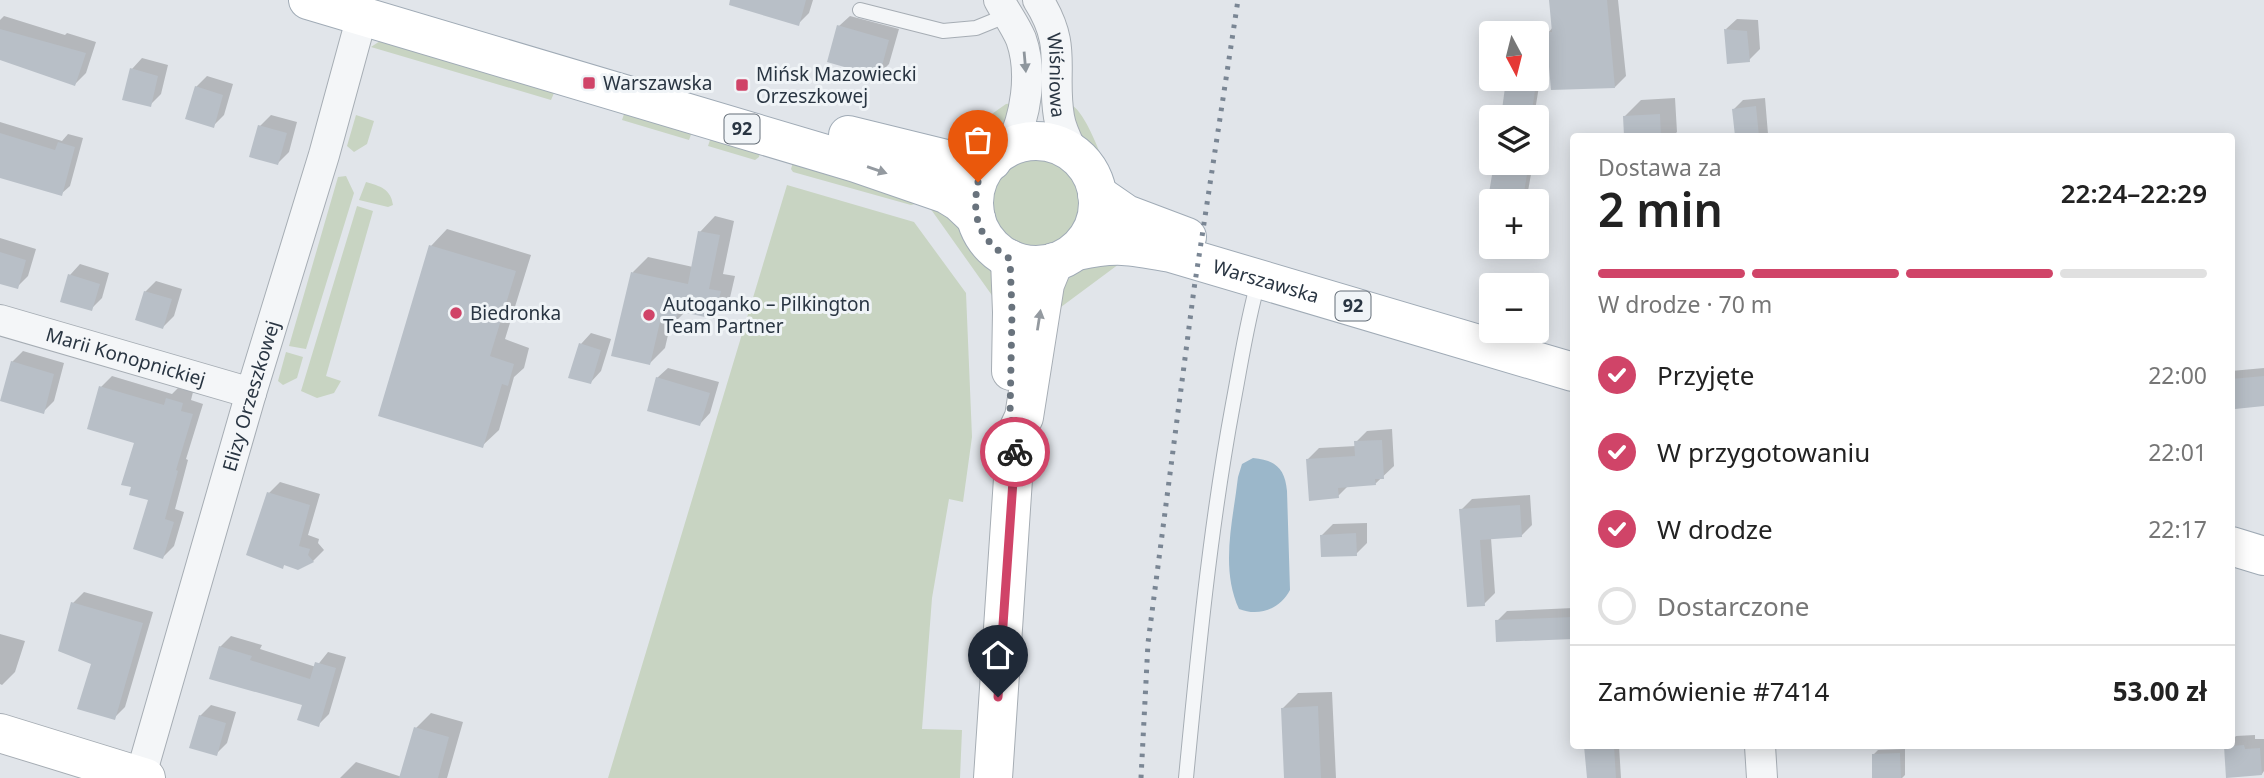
<!DOCTYPE html>
<html lang="pl">
<meta charset="utf-8">
<style>
body{margin:0;font-family:"Noto Sans",sans-serif;background:#f6f6f6;color:#222;height:100vh;display:flex;flex-direction:column;font-size:26px;white-space:nowrap}
*{box-sizing:border-box;margin:0}
p{font-size:23px;color:#767676}
.icon{flex:none;width:38px;height:38px;fill:none;stroke:currentColor;stroke-width:2;stroke-linecap:round;stroke-linejoin:round}
.map{position:relative;flex:1;overflow:hidden}
.drawer{position:absolute;left:1570px;top:133px;width:665px;height:616px;display:flex;flex-direction:column;background:#fff;border-radius:7px;box-shadow:0 4px 18px #0003}
.drawer>*{flex:none}
.needle{width:46px;rotate:173deg}
.controls{position:absolute;left:1479px;top:21px;display:grid;gap:14px}
.controls a{display:grid;place-items:center;width:70px;height:70px;border-radius:7px;background:#fff;box-shadow:0 4px 18px #0003;font-size:35px}
.pin{position:absolute;display:grid;place-items:center;width:60px;height:60px;color:#fff;margin:-72px -30px;border-radius:50% 50% 50% 0;rotate:-45deg;box-shadow:0 0 7px #0007}
.pin .icon{rotate:45deg}
.courier{position:absolute;display:grid;place-items:center;width:70px;height:70px;margin:-35px;border:5px solid #d04468;border-radius:50%;background:#fff;color:#222;box-shadow:0 2px 9px #0007}
.overview em{font-style:normal;font-weight:600}
.overview div{display:flex;flex-direction:column-reverse}
.overview{display:flex;align-items:center;justify-content:space-between;height:119px;padding:0 28px}
h1{font-size:46px;font-weight:600;line-height:52px}
.bar{display:grid;grid-template-columns:repeat(4,1fr);gap:10px 7px;align-content:center;height:84px;padding:0 28px}
.bar i{height:9px;border-radius:5px;background:#e0e0e0}
.bar .selected{background:#d04468}
.bar p{grid-column:span 4}
.line{display:flex;align-items:center;gap:18px;padding:0 28px;border-top:2px solid #e0e0e0}
.line div{flex:1}
ol{padding:0 28px;list-style:none}
li{display:flex;align-items:center;gap:21px;height:77px}
li p{margin-inline-start:auto}
li .icon{padding:7px;border-radius:50%;background:#d04468;color:#fff;stroke-width:4}
li:last-child{color:#767676}
li i{width:38px;height:38px;border:4px solid #e0e0e0;border-radius:50%}
.map>svg:first-child{display:block}
</style>
<div class="map">
<svg width="2264" height="778" viewBox="0 0 2264 778">
<rect width="100%" height="100%" fill="#e1e5ea"/>
<path fill="#c8d4c2" d="M383 39 554 93 551 100 371 47Z
M1015 103C1004 132 993 138 965 148L952 142 1006 104Z
M1072 105C1086 115 1099 150 1105 167L1074 127Z
M624 114 688 124 692 132 689 140 622 120Z
M356 115 374 121 367 144 354 152 347 146Z
M711 137 761 147 759 157 755 160 708 146Z
M986 204a49 49 0 1 1 98 0a49 49 0 1 1-98 0Z
M794 159 919 196 915 204 911 205 793 172 791 169Z
M346 176 354 193 306 349 289 346 338 177Z
M366 182C380 186 391 189 393 205L388 207 359 200Z
M787 185 914 222 966 293 972 437 963 502 949 499 932 598 922 729 962 730 960 778H608Z
M357 206 373 211 326 376 341 381 334 393 317 398 301 391Z
M930 208 958 218 973 247 997 276 996 301Z
M1086 264H1119L1061 307 1049 306 1066 281Z
M286 352 303 357 297 378 283 385 278 381Z"/>
<path fill="#9bb7ca" d="M1253 458C1276 460 1285 469 1287 491L1290 590C1280 609 1259 617 1239 609 1220 567 1233 521 1238 477L1242 464Z"/>
<path fill="#0003" d="M732 0H813L809 13 798 24Z
M1552 0H1618L1626 76 1615 87 1548 33 1553 27Z
M4 16 65 35 67 33 96 42 86 73 75 84 0 59V20Z
M850 16 899 29 889 64 878 75 839 26Z
M1737 19 1758 20 1760 49 1749 60 1726 29Z
M142 58 168 65 161 94 150 105 132 69Z
M207 76 233 84 224 115 213 126 196 87Z
M1510 79 1540 80 1534 117H1502Z
M1675 98 1677 132 1673 136H1626L1625 116 1641 100Z
M1765 98 1768 134 1765 136H1737L1734 109 1743 100Z
M271 115 297 122 289 152 278 163 260 126Z
M0 122 62 141 68 134 83 138 70 186 61 194 0 169Z
M1496 163H1533L1528 191 1523 196 1491 191Z
M715 216 734 221 723 274 735 276 729 302 714 317 686 311 674 323 671 322 665 348 650 363 633 272 648 257 693 267 700 232Z
M447 229 531 255 505 339 529 348 524 368 514 377 499 430 482 446 431 246Z
M0 238 36 249 28 276 17 287 0 282Z
M80 264 109 273 102 298 91 309 70 275Z
M156 281 182 289 174 316 163 327 145 292Z
M591 333 611 339 601 371 591 382 581 344Z
M23 351 64 363 54 401 43 412 12 362Z
M668 368 719 382 710 413 700 424 657 378Z
M2264 368V404H2231V371Z
M112 376 172 394 178 388 193 392 191 400 203 404 186 459 188 460 175 509 184 512 174 546 163 557 136 442 101 387Z
M1392 429 1394 466 1375 484 1349 485 1338 496 1308 459 1319 448 1356 446V442L1367 431Z
M280 482 320 494 308 535 319 539 318 543 324 550 313 561 297 568 285 564 282 567 269 493Z
M1573 494V527H1572L1570 497Z
M1530 495 1532 525 1521 536 1491 538 1495 593 1484 604 1461 510 1472 499Z
M1367 523V543L1356 554 1322 535 1333 524Z
M84 592 153 612 125 707 114 718 73 603Z
M1573 608V636L1498 640 1497 621 1507 611Z
M0 634 25 641 15 672 2 685 0 684Z
M231 636 262 645 260 649 316 667 328 652 346 657 329 714 318 725 304 704 220 647Z
M1332 692 1336 778H1286L1283 708 1298 693Z
M211 705 236 712 227 743 216 754 200 716Z
M431 713 463 722 447 778H340L356 762 402 777 416 728Z
M2255 735V739H2264V771L2262 774 2225 747 2231 746V741L2236 736Z
M1586 746H1619L1621 778H1589Z
M1905 749V775L1902 778H1874L1873 755 1878 750Z"/>
<path fill="#b8bfc7" d="M730 0H806L799 26 729 5Z
M1549 0H1607L1615 88 1551 90 1546 32H1552Z
M837 25 889 40 879 77 827 62Z
M0 29 86 53 75 86 0 60Z
M1724 29 1747 31 1750 62 1727 64Z
M130 68 158 76 151 107 122 100Z
M1506 80 1536 84 1531 117H1501Z
M195 86 223 95 214 128 185 119Z
M1756 106 1759 136H1735L1732 109Z
M1660 114 1661 136H1624L1623 116Z
M258 125 287 133 278 165 249 157Z
M0 133 55 150 58 142 75 147 62 196 0 178Z
M1494 163H1529L1523 198 1489 193Z
M698 231 720 235 709 289 721 291 714 319 678 311 675 325 660 322 650 365 611 356 631 272 688 284Z
M429 245 516 271 490 356 514 364 508 386 502 384 483 448 378 416Z
M0 252 26 260 18 289 0 284Z
M68 274 100 284 92 311 60 302Z
M144 291 172 299 163 329 135 320Z
M579 343 601 350 591 384 568 378Z
M11 361 54 374 44 414 0 401Z
M2264 376V406L2235 409V405L2231 406V379Z
M656 377 710 393 700 426 647 411Z
M99 386 164 405 166 398 183 403 181 411 193 414 176 470 178 471 165 519 174 522 163 559 133 549 148 500 129 495 131 487 121 485 134 443 87 429Z
M1382 440 1384 479H1375L1376 485 1338 488 1339 498 1309 501 1306 459 1355 456 1354 441Z
M267 492 310 505 299 546 310 549 308 555 314 562 298 570 284 565 283 569 246 555Z
M1520 505 1522 537 1480 540 1485 606 1467 607 1459 509Z
M1356 533 1357 556 1321 557 1320 535Z
M71 602 143 623 115 720 77 709 91 664 58 651Z
M1573 617V639L1496 642 1495 620Z
M219 646 252 656 250 660 310 679 315 662 336 668 319 727 297 720 302 705 209 679Z
M1318 706 1321 778H1284L1281 708Z
M199 715 226 723 217 756 189 748Z
M414 727 449 737 438 778H399Z
M1584 746H1614L1616 778H1587Z
M2231 746 2244 745 2245 749 2260 748 2262 775 2226 778 2224 746Z
M1900 753 1901 778H1872V754Z"/>
<g fill="none" stroke-linecap="round" stroke-linejoin="round">
<g stroke="#a6adb4" stroke-width="16">
<path id="lane" d="M860 10 943 31 976 28 1008 15
M1186 778C1198 653 1210 528 1233 404 1241 362 1247 320 1259 279"/>
</g>
<g stroke="#a6adb4" stroke-width="32">
<g id="street">
<path d="M999 0C1006 13 1015 25 1021 39 1033 73 1026 117 1010 148"/>
<path id="s1" d="M1038 0C1068 47 1051 69 1059 117 1061 130 1067 141 1073 153"/>
<path id="s2" d="M0 320 251 393"/>
<path d="M1760 746 1762 778"/>
<path id="s3" d="M137 778 145 761 251 393 324 155 362 16"/>
</g>
</g>
<g stroke="#a6adb4" stroke-width="40">
<path id="secondary" d="M1010 259 1012 312 1011 371
M0 733 146 778
M993 778 1016 434 1024 417 1045 284 1054 262"/>
</g>
<g stroke="#a0abb6" stroke-width="40">
<g id="primary">
<path d="M308 0 856 163 946 194 959 202 976 218"/>
<path d="M848 135 958 162 992 161"/>
<circle cx="1036" cy="203" r="62"/>
<path d="M1097 194 1126 214 1187 237"/>
<path id="s4" d="M1077 251C1116 242 1133 246 1171 253L1573 372"/>
<path d="M2231 546 2264 556"/>
</g>
</g>
<use href="#lane" stroke="#f4f6f8" stroke-width="14"/>
<use href="#street" stroke="#f4f6f8" stroke-width="30"/>
<use href="#secondary" stroke="#fff" stroke-width="38"/>
<use href="#primary" stroke="#fff" stroke-width="38"/>
<path stroke="#7a8694" stroke-width="5" stroke-dasharray="3.5 7" stroke-linecap="butt" d="M1141 778 1148 643 1194 289 1238 0"/>
</g>
<defs><path id="oneway-solid" d="M-6-.8H1V-3.2L6.5 0L1 3.2V.8H-6Z" transform="scale(1.75)"/></defs>
<use fill="#8e969d" href="#oneway-solid" transform="translate(1025 62) rotate(85)"/>
<g fill="#949aa0">
<use href="#oneway-solid" transform="translate(877 170) rotate(19)"/>
<use href="#oneway-solid" transform="translate(1039 320) rotate(-81)"/>
</g>
<g fill="none" stroke-linecap="round" stroke-linejoin="round">
<path stroke="#69737d" stroke-width="7" stroke-dasharray="0 12.6" d="M978 182C971 218 979 239 1010 259L1012 312 1010 416 1016 434 1015 452"/>
<path stroke="#d04468" stroke-width="9" d="M998 697 1015 452"/>
</g>
<g fill="#d04468" stroke="#f0f4f7" stroke-width="2.5">
<rect x="582" y="76" width="14" height="14" rx="3.5"/>
<rect x="735" y="78" width="14" height="14" rx="3.5"/>
<circle cx="456" cy="313" r="7"/>
<circle cx="649" cy="315" r="7"/>
</g>
<g text-anchor="middle" stroke-width="6" stroke-linejoin="round" paint-order="stroke">
<g fill="#f0f4f7" stroke="#656e78" stroke-width="2">
<rect x="724.5" y="114.5" width="35" height="29" rx="5"/>
<rect x="1335.5" y="291.5" width="35" height="29" rx="5"/>
</g>
<g font-size="18" font-weight="bold" fill="#293542">
<text x="742" y="135">92</text>
<text x="1353" y="312">92</text>
</g>
<g font-size="19" fill="#293542" stroke="#f0f4f7" text-anchor="start">
<text x="756" y="81">Mińsk Mazowiecki<tspan x="756" dy="22">Orzeszkowej</tspan></text>
<text x="603" y="90">Warszawska</text>
<text x="663" y="311">Autoganko – Pilkington<tspan x="663" dy="22">Team Partner</tspan></text>
<text x="470" y="320">Biedronka</text>
</g>
<g font-size="19" fill="#293542" stroke="#f0f4f7">
<text dy="7" stroke="none"><textPath href="#s1" startOffset="79">Wiśniowa</textPath></text>
<text dy="7" stroke="none"><textPath href="#s4" startOffset="194">Warszawska</textPath></text>
<text dy="7" stroke="none"><textPath href="#s2" startOffset="131">Marii Konopnickiej</textPath></text>
<text dy="7" stroke="none"><textPath href="#s3" startOffset="399">Elizy Orzeszkowej</textPath></text>
</g>
</g>
</svg>
<div class="controls">
<a><svg class="needle" viewBox="-14 -14 28 28"><path d="M0-13l5 13h-10z" fill="#e53935"/><path d="M0 13l5-13h-10z" fill="#767676"/></svg></a>
<a><svg class="icon" aria-label="layers" viewBox="0 0 24 24"><path d="M12 4l9 5-9 5-9-5zM3 14l9 5 9-5"/></svg></a>
<a>+</a>
<a>−</a>
</div>
<div class="pin" style="left:978px;top:182px;background:#ea580c"><svg class="icon" aria-label="bag" viewBox="0 0 24 24"><path d="M5 8h14l-1 12H6zM9 8a3 3 0 0 1 6 0"/></svg></div>
<div class="pin" style="left:998px;top:697px;background:#1f2937"><svg class="icon" aria-label="home" viewBox="0 0 24 24"><path d="M3 11l9-7 9 7M6 9v11h12V9"/></svg></div>
<div class="courier" style="left:1015px;top:452px"><svg class="icon" aria-label="bike" viewBox="0 0 24 24"><circle cx="6" cy="16" r="4"/><circle cx="18" cy="16" r="4"/><path d="M6 16l4-8h5l3 8M10 8l3 8H6M13 5h3"/></svg></div>
<section class="drawer">
<div class="overview"><div><h1>2 min</h1><p>Dostawa za</p></div><em>22:24–22:29</em></div>
<div class="bar"><i class="selected"></i><i class="selected"></i><i class="selected"></i><i></i><p>W drodze · 70 m</p></div>
<ol>
<li><svg class="icon" aria-label="check" viewBox="0 0 24 24"><path d="M5 12l5 5 9-10"/></svg>Przyjęte<p>22:00</p></li>
<li><svg class="icon" aria-label="check" viewBox="0 0 24 24"><path d="M5 12l5 5 9-10"/></svg>W przygotowaniu<p>22:01</p></li>
<li><svg class="icon" aria-label="check" viewBox="0 0 24 24"><path d="M5 12l5 5 9-10"/></svg>W drodze<p>22:17</p></li>
<li><i></i>Dostarczone</li>
</ol>
<div class="line" style="height:91px"><div>Zamówienie #7414</div><b>53.00 zł</b></div>
</section>
</div>
